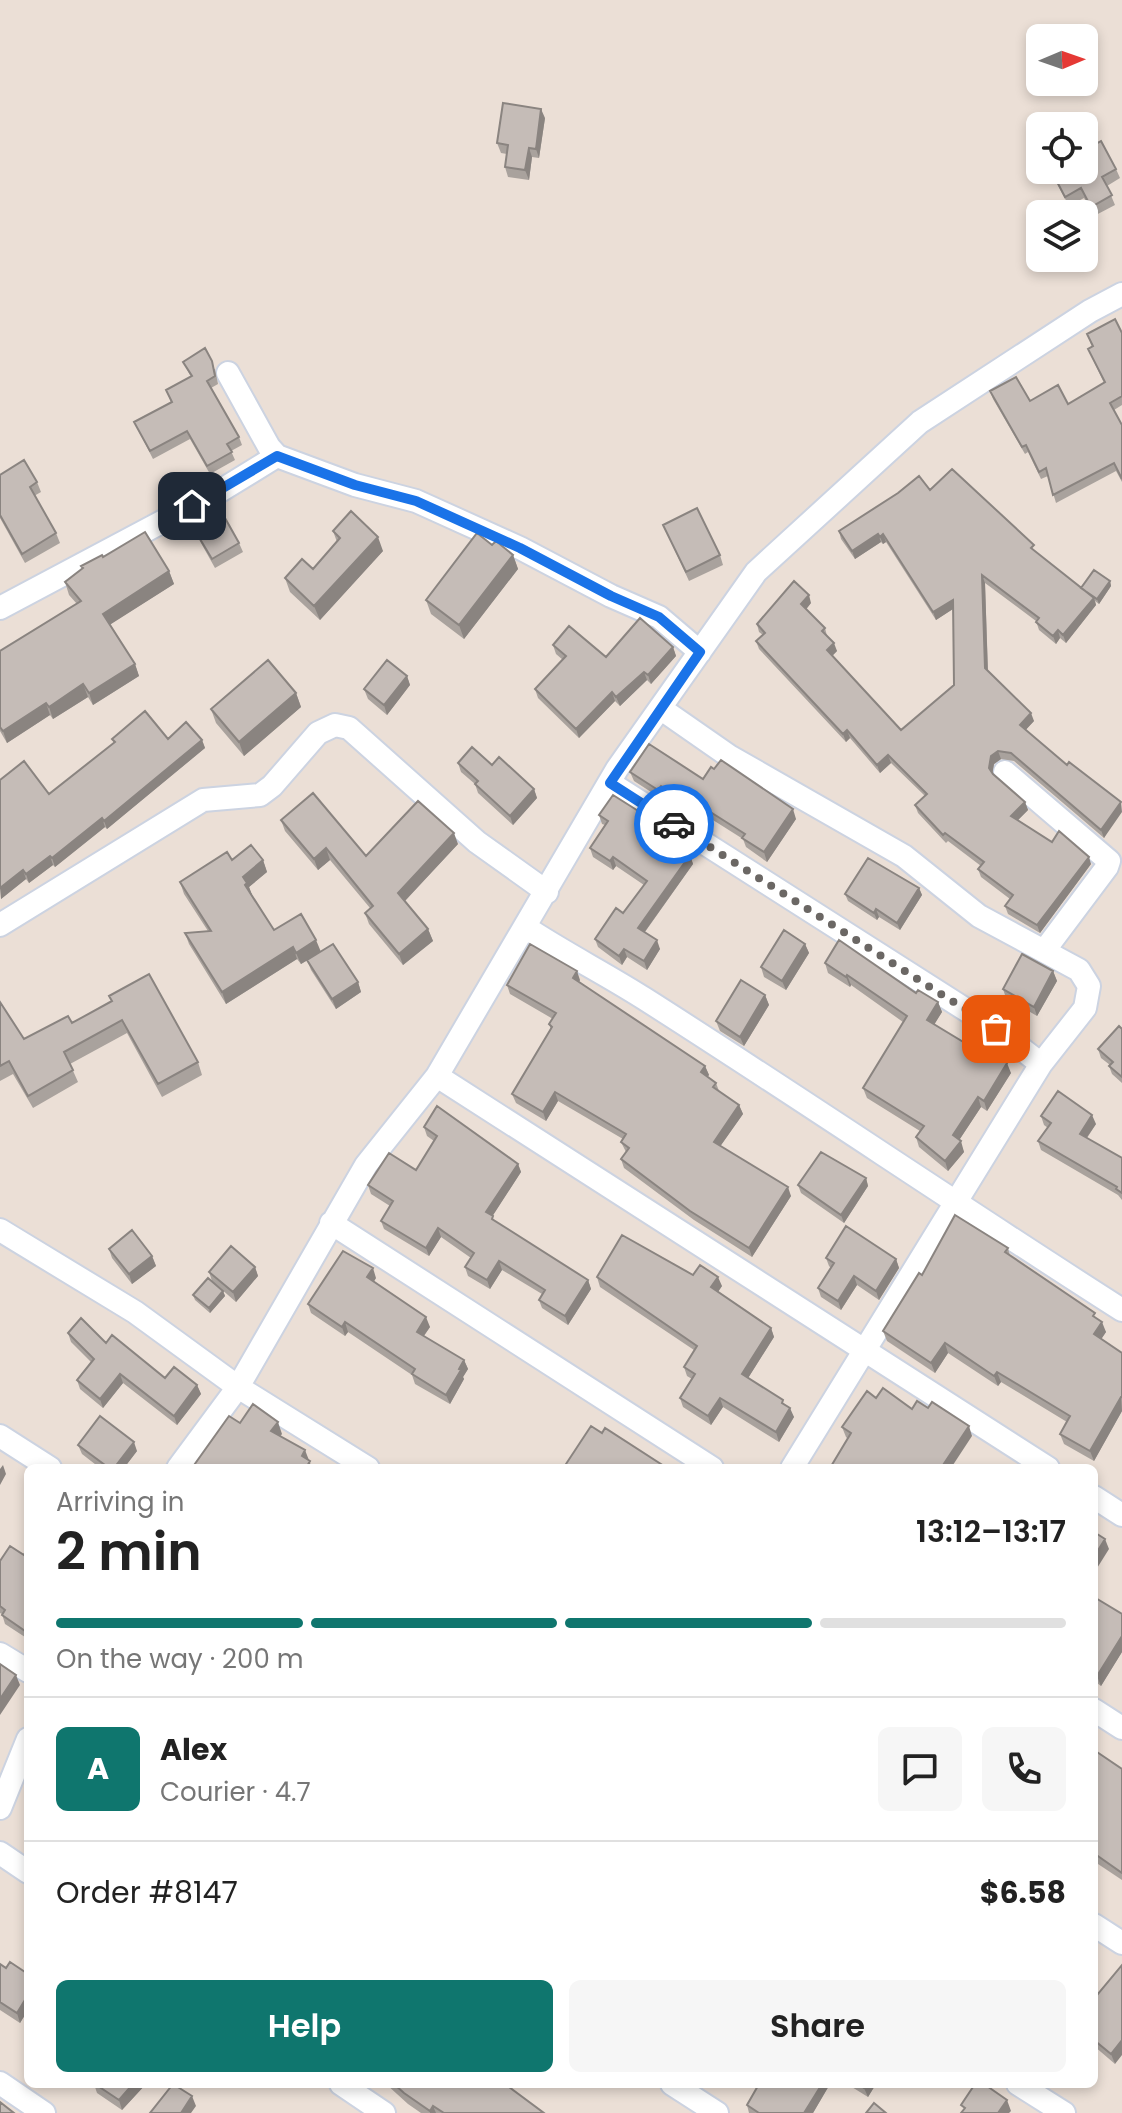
<!DOCTYPE html>
<meta charset="utf-8">
<style>
body{margin:0;font-family:Poppins,sans-serif;background:#f6f6f6;color:#222;height:100vh;display:flex;flex-direction:column;font-size:30px;white-space:nowrap}
*{box-sizing:border-box;margin:0}
p{font-size:26px;color:#767676}
.icon{flex:none;width:44px;height:44px;fill:none;stroke:currentColor;stroke-width:2;stroke-linecap:round;stroke-linejoin:round}
.map{position:relative;flex:1;overflow:hidden}
.side{position:absolute;left:24px;top:1464px;width:1074px;height:624px;display:flex;flex-direction:column;background:#fff;border-radius:12px;box-shadow:0 4px 12px #0003}
.side>*{flex:none}
.needle{width:52px;rotate:88deg}
.tools{position:absolute;left:1026px;top:24px;display:grid;gap:16px}
.tools a{display:grid;place-items:center;width:72px;height:72px;border-radius:12px;background:#fff;box-shadow:0 4px 12px #0003;font-size:40px}
.pin{position:absolute;display:grid;place-items:center;width:68px;height:68px;color:#fff;margin:-34px;border-radius:16px;box-shadow:0 4px 12px #0006}
.courier{position:absolute;display:grid;place-items:center;width:80px;height:80px;margin:-40px;border:6px solid #1a73e8;border-radius:50%;background:#fff;color:#222;box-shadow:0 2px 10px #0007}
.overview em{font-style:normal;font-weight:600}
.overview div{display:flex;flex-direction:column-reverse}
.overview{display:flex;align-items:center;justify-content:space-between;height:136px;padding:0 32px}
h1{font-size:52px;font-weight:600;line-height:60px}
.bar{display:grid;grid-template-columns:repeat(4,1fr);gap:12px 8px;align-content:center;height:96px;padding:0 32px}
.bar i{height:10px;border-radius:6px;background:#e0e0e0}
.bar .selected{background:#0f766e}
.bar p{grid-column:span 4}
.line{display:flex;align-items:center;gap:20px;padding:0 32px;border-top:2px solid #e0e0e0}
.line div{flex:1}
.round{display:grid;place-items:center;flex:none;width:84px;height:84px;border-radius:12px;background:#f6f6f6}
.button{display:flex;gap:16px;margin-top:auto;padding:16px 32px}
.button a{flex:1;height:92px;border-radius:12px;background:#0f766e;color:#fff;font-size:32px;font-weight:600;line-height:92px;text-align:center}
.button a+a{background:#f6f6f6;color:#222}
.map>svg:first-child{display:block}
</style>
<div class="map">
<svg width="1122" height="2113" viewBox="0 0 1122 2113">
<rect width="100%" height="100%" fill="#ebdfd6"/>
<g fill="none" stroke-linecap="round" stroke-linejoin="round">
<g stroke="#ccd3e1" stroke-width="26">
<path id="street" d="M228 373 269 447 277 456 355 485 416 501 520 548 611 596 659 617 700 652
M0 608 220 491 277 456
M660 708 729 756 904 856 979 916 1079 970 1089 986 1085 1008 1041 1064
M1005 772 1109 861 1107 867 1044 951
M610 783 996 1029 1041 1064 792 1468
M0 925 203 800 260 795 272 786 318 733 335 725 349 728 477 842 547 892
M525 927C564 953 606 974 645 999 805 1101 962 1208 1122 1310
M437 1076 1048 1468
M331 1223 712 1468
M0 1230 135 1312 238 1387 368 1468
M0 1436 50 1468
M178 1468 238 1387 366 1165 437 1076 617 769 756 572 920 422 1090 311 1122 294
M1094 1497 1122 1515
M0 1654 28 1671
M1094 1710 1122 1728
M0 1808 28 1739
M0 1853 28 1872
M1094 1925 1122 1943
M0 2083 44 2113
M341 2084 384 2113
M672 2084 717 2113
M1018 2084 1064 2113"/>
</g>
<use href="#street" stroke="#fff" stroke-width="22"/>
</g>
<path fill="#a9a29d" d="M545 118 539 158 532 157 529 180 508 177 505 167 507 154 501 153 497 143Z
M1116 169 1120 178 1107 186 1115 205 1094 216 1084 198 1069 206 1054 178 1051 170Z
M1122 333V405L1114 410 1122 425V482L1116 471 1056 503 1048 476 1041 479 1028 452 1025 454 993 399 990 391 1030 401 1068 404 1104 383 1088 349 1092 347 1087 334Z
M183 362 215 369 218 384 211 388 239 437 242 445 231 451 235 460 210 474 190 439 153 459 134 422 171 402 166 390 191 377Z
M0 475 37 482 41 492 34 496 56 533 60 543 25 563 0 518Z
M930 490 1037 553 1081 588 1110 581 1111 586 1099 604 1095 601 1096 605 1066 643 1060 638 1056 644 1039 630 1036 621 985 583 988 671 1034 721 1025 730 1067 765 1121 802 1104 838 1014 761 1001 759 994 764 992 773 1025 802 1028 810 1018 820 1052 842 1091 864 1040 933 1008 914 1005 906 1010 899 981 877 978 869 981 866 948 841 946 843 918 813 915 805 925 796 891 763 880 773 850 738 846 742 759 649 756 641 763 635 759 632 757 624 811 603 806 609 825 628 827 636 837 651 832 656 901 730 954 685 953 609 936 620 886 542 883 544 881 542 855 559 841 539 839 531Z
M663 525 720 555 723 565 689 581Z
M333 531 383 551 320 620 290 592 285 578 313 569 337 542Z
M197 534 239 543 243 552 215 568 201 543Z
M492 545 513 555 518 569 464 639 431 614 426 600Z
M103 557 169 571 174 584 110 624 135 664 139 676 93 705 88 697 53 719 50 715 7 743 0 731V651L77 604 69 595 65 582Z
M553 645 606 657 673 647 676 656 651 684 647 680 620 706 615 701 579 738 538 698 535 689 563 660 556 654Z
M407 676 410 685 387 715 368 699 364 689Z
M296 693 301 707 244 756 216 723 211 709Z
M112 739 202 740 205 748 107 829 105 827 55 867 53 865 29 883 26 879 1 899 0 780 49 794 114 743Z
M458 763 492 765 534 789 537 798 513 825 478 793 475 784 461 772Z
M630 772 703 779 796 819 767 862 746 847 743 839 686 803 683 808 664 796 662 799 634 781Z
M643 814 646 822 644 825 690 855 693 864 645 932 660 949 647 970 627 957 622 965 598 947 595 939 623 913 644 885 616 866 613 870 593 857 590 848 605 825 602 824 599 815Z
M281 820 366 856 458 844 405 901 428 929 433 941 403 965 369 924 365 913 370 908 330 860 318 870 285 831Z
M232 860H263L267 872 249 887 252 895 274 930 321 952 358 982 361 992 336 1009 311 970 307 960 311 958 301 964 297 959 226 1004 189 944 185 933 208 931 184 894 180 882Z
M919 888 922 895 900 930 879 917 877 920 848 901 845 894Z
M805 944 809 953 786 990 764 977 761 967Z
M825 963 916 993 938 1002 942 1012 934 1024 1011 1073 987 1111 981 1107 959 1140 964 1152 948 1171 919 1147 916 1137 920 1131 867 1098 863 1088 903 1022 851 985 850 987 828 973Z
M1053 971 1057 981 1037 1016 1006 998 1003 989Z
M580 980 579 982 705 1066 709 1075 707 1077 716 1083 719 1091 739 1105 743 1114 720 1146 791 1196 752 1257 694 1220 624 1168 621 1159 626 1152 621 1142 623 1139 558 1101 546 1121 516 1103 512 1094 551 1029 549 1024 553 1019 510 994 507 985Z
M765 995 769 1005 744 1046 720 1031 716 1021Z
M109 996 198 1062 202 1075 162 1097 127 1033 70 1064 78 1082 33 1108 13 1074 0 1081V1002L24 1039 72 1023 111 1002Z
M1122 1029V1083L1112 1074 1109 1066 1110 1065 1101 1058 1098 1049Z
M1041 1116 1096 1124 1087 1138 1122 1158V1200L1118 1195 1041 1150 1038 1141 1048 1128 1044 1125Z
M424 1127 518 1164 521 1172 492 1216 495 1222 588 1280 591 1289 568 1325 542 1308 539 1300 542 1294 502 1270 490 1289 468 1276 465 1267 471 1258 441 1237 429 1256 384 1229 381 1221 390 1206 371 1194 368 1185 416 1170 434 1141 427 1136Z
M866 1178 868 1186 844 1223 801 1193 798 1185Z
M1008 1248 1010 1256 1097 1319 1106 1332 1101 1339 1122 1353V1411L1094 1461 1064 1444 1060 1434 1067 1422 1001 1382 998 1386 948 1353 935 1373 887 1341 883 1331 922 1275Z
M109 1249 152 1256 156 1266 132 1284 112 1258Z
M826 1258 896 1259 899 1268 879 1300 857 1285 841 1310 821 1297 818 1288 831 1268 829 1266Z
M255 1267 258 1276 236 1302 212 1281 209 1272Z
M693 1275 722 1286 718 1292 771 1328 774 1337 748 1378 785 1405 794 1417 779 1442 723 1407 711 1425 683 1407 680 1398 692 1379 687 1376 684 1367 694 1350 600 1287 597 1277Z
M376 1278 374 1281 430 1327 424 1336 464 1360 468 1369 463 1377 464 1379 450 1404 415 1384 412 1375 348 1332 345 1336 311 1313 308 1304Z
M223 1291 225 1296 210 1313 195 1300 193 1295Z
M68 1333 106 1343 165 1378 197 1385 201 1394 177 1425 123 1383 103 1408 80 1389 77 1380 91 1362 71 1342Z
M876 1398 912 1409 972 1436 847 1438 846 1437 842 1427Z
M78 1445 137 1451 124 1468H100L82 1454Z
M28 1548V1639L5 1624 2 1614 0 1613V1561L24 1555Z
M1094 1597 1122 1614V1652L1101 1686 1094 1681Z
M1094 1750 1122 1769V1880L1098 1864 1094 1871Z
M0 1964 6 1968 28 1974V2010L20 2023 0 2010Z
M1094 1991 1115 2064 1094 2046Z
M94 2084H146L122 2110 97 2093Z
M386 2084H505L544 2113H421L408 2104Z
M759 2084H830L813 2113H749L747 2105Z
M847 2084H876L868 2097Z"/>
<path fill="#8a8480" d="M541 109 545 118 539 158 536 149Z
M529 148 532 157 529 180 525 170Z
M878 534 881 542 855 559 852 551Z
M883 534 886 542 883 544 880 537Z
M378 537 383 551 320 620 314 606Z
M513 555 518 569 464 639 459 625Z
M169 571 174 584 108 626 103 614Z
M982 575 985 583 988 676 985 668Z
M1110 581 1111 586 1099 604 1097 599Z
M809 595 811 603 804 612 801 604Z
M1094 598 1096 605 1066 643 1063 635Z
M953 600 956 607 936 620 933 612Z
M1058 630 1060 638 1056 644 1053 636Z
M834 643 837 651 830 658 827 650Z
M673 647 676 656 651 684 648 675Z
M135 664 139 676 93 705 89 693Z
M644 672 647 680 620 706 616 697Z
M407 676 410 685 387 715 384 705Z
M83 684 88 697 53 719 49 707Z
M612 692 615 701 579 738 576 729Z
M296 693 301 707 244 756 239 742Z
M46 703 50 715 7 743 3 731Z
M1031 713 1034 721 1023 733 1020 725Z
M847 730 850 738 846 742 843 734Z
M202 740 205 748 107 829 104 821Z
M998 751 1001 759 994 764 992 776 989 768 991 756Z
M888 755 891 763 880 773 877 765Z
M661 786 664 796 662 799 658 790Z
M534 789 537 798 513 825 510 816Z
M682 794 686 803 683 808 679 798Z
M1025 802 1028 810 1014 824 1011 816Z
M1121 802 1122 812 1104 838 1101 830Z
M793 809 796 819 767 862 764 852Z
M643 814 646 822 641 830 638 821Z
M102 818 105 827 55 867 52 858Z
M454 833 458 844 402 904 398 893Z
M326 848 330 860 318 870 314 859Z
M690 855 693 864 641 937 638 928Z
M50 856 53 865 29 883 26 874Z
M613 857 616 866 613 870 610 861Z
M1089 857 1091 864 1040 933 1037 925Z
M263 860 267 872 249 887 252 895 249 896 243 877Z
M23 870 26 879 1 899 0 888Z
M919 888 922 895 900 930 897 923Z
M876 909 879 917 877 920 874 913Z
M428 929 433 941 403 965 399 954Z
M316 940 321 952 301 964 296 953Z
M657 940 660 949 647 970 644 961Z
M805 944 809 953 786 990 782 981Z
M293 947 297 959 226 1004 222 992Z
M624 949 627 957 622 965 619 956Z
M577 971 580 980 576 987 573 978Z
M1053 971 1057 981 1037 1016 1034 1007Z
M847 975 851 985 850 987 846 977Z
M358 982 361 992 336 1009 332 999Z
M765 995 769 1005 744 1046 740 1037Z
M938 1002 942 1012 931 1030 927 1020Z
M1007 1063 1011 1073 987 1111 984 1101Z
M705 1066 709 1075 704 1081 701 1072Z
M555 1092 558 1101 546 1121 543 1112Z
M978 1097 981 1107 956 1145 953 1135Z
M739 1105 743 1114 717 1151 714 1142Z
M1092 1115 1096 1124 1083 1143 1080 1134Z
M961 1141 964 1152 948 1171 945 1161Z
M518 1164 521 1172 490 1220 486 1212Z
M866 1178 868 1186 844 1223 841 1215Z
M788 1187 791 1196 752 1257 749 1248Z
M438 1228 441 1237 429 1256 426 1248Z
M152 1256 156 1266 132 1284 129 1274Z
M896 1259 899 1268 879 1300 876 1291Z
M499 1261 502 1270 490 1289 487 1280Z
M255 1267 258 1276 236 1302 233 1292Z
M373 1268 376 1278 371 1286 367 1277Z
M854 1276 857 1285 841 1310 838 1301Z
M718 1277 722 1286 715 1296 711 1287Z
M588 1280 591 1289 568 1325 565 1316Z
M223 1291 225 1296 210 1313 209 1308Z
M426 1317 430 1327 420 1341 417 1332Z
M345 1322 348 1332 345 1336 342 1327Z
M1102 1322 1106 1332 1098 1344 1094 1334Z
M771 1328 774 1337 745 1383 742 1374Z
M945 1343 948 1353 935 1373 931 1363Z
M464 1360 468 1369 463 1377 464 1379 450 1404 446 1395Z
M997 1372 1001 1382 998 1386 994 1376Z
M120 1374 123 1383 103 1408 100 1399Z
M197 1385 201 1394 177 1425 174 1416Z
M1121 1397 1122 1411 1094 1461 1090 1451Z
M720 1398 723 1407 711 1425 708 1416Z
M790 1408 794 1417 779 1442 776 1432Z
M278 1422 282 1434 276 1442 271 1431Z
M969 1426 972 1436 951 1468H941Z
M134 1442 137 1451 124 1468H114Z
M305 1450 312 1468H306L302 1456Z
M3 1465 6 1474 0 1485V1469Z
M1105 1539 1109 1549 1094 1573V1557Z
M1122 1636V1652L1101 1686 1097 1676Z
M16 1675 20 1685 0 1715V1699Z
M1095 1854 1098 1864 1094 1871V1855Z
M28 1995V2010L20 2023 17 2013Z
M1122 2040V2055L1115 2064 1111 2054Z
M133 2084H146L122 2110 119 2100Z
M822 2084H830L813 2113H804Z
M867 2084H876L868 2097 864 2088Z
M192 2096 196 2106 191 2113H181Z
M1007 2100 1011 2111 1009 2113H998Z
M433 2106 436 2113H430V2111Z"/>
<path fill="#c5bcb7" stroke="#8a8480" stroke-width="2" d="M503 103 541 109 536 149 529 148 525 170 505 167 508 145 497 143Z
M1101 141 1116 169 1102 177 1112 195 1091 207 1081 188 1065 197 1051 170H1084V150Z
M1115 319 1122 333V396L1110 403 1122 425V479L1114 463 1053 495 1046 468 1039 472 1026 445 1022 447 990 391 1016 377 1030 401 1058 385 1068 404 1105 382 1088 349 1093 346 1087 334Z
M205 348 212 361 215 376 207 381 239 437 227 444 232 452 207 466 187 431 150 451 134 422 172 402 166 390 192 376 183 362Z
M24 460 37 482 30 487 56 533 22 554 0 515V475Z
M952 469 1034 545 1031 548 1094 598 1063 635 1058 630 1053 636 1036 622 1039 618 982 575 985 668 1031 713 1020 725 1067 765 1069 762 1121 802 1101 830 1011 753 998 751 991 756 989 768 993 774 1025 802 1011 816 1052 842 1059 831 1089 857 1037 925 1005 906 1013 895 978 869 984 862 945 833 943 835 915 805 927 794 888 755 877 765 847 730 843 734 756 641 765 633 757 624 794 581 809 595 801 604 825 628 822 631 834 643 827 650 901 730 954 685 953 600 933 612 883 534 880 537 878 534 852 551 839 531 898 493 919 476 930 490Z
M697 508 720 555 686 572 663 525Z
M351 511 378 537 314 606 285 578 302 559 313 569 340 538 333 531Z
M225 518 239 543 212 559 197 534Z
M145 532 169 571 103 614 135 664 89 693 83 684 49 707 46 703 3 731 0 727V651L81 601 65 582 83 568 81 566 102 555 103 557Z
M477 533 492 545 496 541 513 555 459 625 426 600Z
M1094 570 1110 581 1097 599 1081 588Z
M640 618 673 647 648 675 644 672 616 697 612 692 576 729 535 689 566 656 553 645 569 626 606 657Z
M268 660 296 693 239 742 211 709Z
M387 660 407 676 384 705 364 689Z
M145 711 168 739 186 722 202 740 104 821 102 818 52 858 50 856 26 874 23 870 0 888V780L24 761 49 794 115 742 112 739Z
M649 744 703 779 711 767 714 769 721 760 793 809 764 852 742 838 745 834 682 794 679 798 661 786 658 790 630 772Z
M472 747 492 765 499 757 534 789 510 816 475 784 478 781 458 763Z
M313 793 366 856 418 801 454 833 398 893 428 929 399 954 365 913 373 906 326 848 314 859 281 820Z
M613 795 643 814 638 821 690 855 638 928 657 940 644 961 624 949 619 956 595 939 616 908 623 913 647 881 613 857 610 861 590 848 608 821 599 815Z
M251 845 263 860 243 877 247 883 245 885 274 930 301 914 316 940 296 953 293 947 222 992 185 933 211 931 180 882 227 852 232 860Z
M868 858 919 888 897 923 876 909 874 913 845 894Z
M784 930 805 944 782 981 761 967Z
M839 940 916 993 918 990 938 1002 927 1020 975 1049 977 1044 1007 1063 984 1101 978 1097 953 1135 961 1141 945 1161 916 1137 924 1126 863 1088 907 1016 847 975 846 977 825 963Z
M333 944 358 982 332 999 307 960Z
M530 944 577 971 573 978 705 1066 701 1072 716 1083 713 1087 739 1105 714 1142 788 1187 749 1248 690 1211 621 1159 629 1148 621 1142 626 1134 555 1092 543 1112 512 1094 552 1027 549 1024 556 1013 507 985Z
M1022 954 1053 971 1034 1007 1003 989Z
M149 974 198 1062 158 1084 122 1020 64 1052 73 1070 28 1096 9 1061 0 1066V1002L24 1039 68 1016 72 1023 112 1001 109 996Z
M741 980 765 995 740 1037 716 1021Z
M1119 1026 1122 1029V1077L1109 1066 1113 1062 1098 1049Z
M1058 1091 1092 1115 1080 1134 1122 1158V1193L1116 1189 1117 1187 1038 1141 1051 1123 1041 1116Z
M437 1106 518 1164 486 1212 493 1216 492 1219 588 1280 565 1316 539 1300 545 1290 499 1261 487 1280 465 1267 474 1253 438 1228 426 1248 381 1221 393 1201 368 1185 389 1153 416 1170 437 1136 424 1127Z
M821 1152 866 1178 841 1215 798 1185Z
M955 1215 1008 1248 1005 1252 1095 1313 1093 1316 1102 1322 1094 1334 1122 1353V1397H1121L1090 1451 1060 1434 1070 1416 997 1372 994 1376 945 1343 931 1363 883 1331 919 1273 922 1275Z
M846 1226 896 1259 876 1291 854 1276 838 1301 818 1288 834 1263 826 1258Z
M132 1230 152 1256 129 1274 109 1249Z
M622 1235 693 1275 700 1265 718 1277 711 1287 771 1328 742 1374 783 1400 782 1403 790 1408 776 1432 720 1398 708 1416 680 1398 695 1374 684 1367 697 1346 597 1277Z
M231 1246 255 1267 233 1292 209 1272Z
M343 1251 373 1268 367 1277 426 1317 417 1332 464 1360 459 1369 461 1370 446 1395 412 1374 415 1369 345 1322 342 1327 308 1304Z
M208 1278 223 1291 209 1308 193 1295Z
M81 1318 106 1343 112 1335 165 1378 174 1367 197 1385 174 1416 120 1374 100 1399 77 1380 94 1359 68 1333Z
M883 1388 912 1409 917 1401 928 1408 932 1402 969 1426 941 1468H830L851 1433 842 1427 867 1391 876 1398Z
M253 1404 278 1422 271 1431 305 1450 302 1456 310 1461 306 1468H192L229 1416 240 1423Z
M100 1416 134 1442 114 1468H109L78 1445Z
M591 1426 602 1433 605 1428 667 1468H565L564 1467Z
M1094 1532 1105 1539 1094 1557Z
M10 1546 24 1555 28 1548V1633L2 1615 5 1610 0 1606V1561Z
M1094 1597 1122 1614V1636L1097 1676 1094 1673Z
M0 1664 16 1675 0 1699Z
M1094 1750 1122 1769V1873L1095 1854 1094 1855Z
M10 1962 28 1974V1995L17 2013 0 2002V1964L6 1968Z
M1122 1965V2040L1111 2054 1094 2040V1991L1098 1994Z
M95 2084H133L119 2100Z
M173 2084 192 2096 181 2113H150Z
M394 2084H505L544 2113H444L433 2106 430 2111 404 2093Z
M759 2084H822L804 2113H759L747 2105Z
M858 2084H867L864 2088Z
M975 2084H984L1007 2100 998 2113H961L965 2108 961 2105Z
M0 2102 14 2113H0Z
M874 2103 886 2113H866Z"/>
<g fill="none" stroke-linecap="round" stroke-linejoin="round">
<path stroke="#6b6764" stroke-width="8" stroke-dasharray="0 14.4" d="M674 824 996 1029"/>
<path stroke="#1a73e8" stroke-width="10" d="M192 506 277 456 355 485 416 501 520 548 611 596 659 617 700 652 610 783 674 824"/>
</g>
</svg>
<div class="tools">
<a><svg class="needle" viewBox="-14 -14 28 28"><path d="M0-13l5 13h-10z" fill="#e53935"/><path d="M0 13l5-13h-10z" fill="#767676"/></svg></a>
<a><svg class="icon" aria-label="locate" viewBox="0 0 24 24"><circle cx="12" cy="12" r="6"/><path d="M12 2v4M12 18v4M2 12h4M18 12h4"/></svg></a>
<a><svg class="icon" aria-label="layers" viewBox="0 0 24 24"><path d="M12 4l9 5-9 5-9-5zM3 14l9 5 9-5"/></svg></a>
</div>
<div class="pin" style="left:996px;top:1029px;background:#ea580c"><svg class="icon" aria-label="bag" viewBox="0 0 24 24"><path d="M5 8h14l-1 12H6zM9 8a3 3 0 0 1 6 0"/></svg></div>
<div class="pin" style="left:192px;top:506px;background:#1f2937"><svg class="icon" aria-label="home" viewBox="0 0 24 24"><path d="M3 11l9-7 9 7M6 9v11h12V9"/></svg></div>
<div class="courier" style="left:674px;top:824px"><svg class="icon" aria-label="car" viewBox="0 0 24 24"><path d="M5 17H2v-5l4-1 3-4h7l3 4 3 1v5h-3M9 17h6M6 11h13"/><circle cx="7" cy="17" r="2"/><circle cx="17" cy="17" r="2"/></svg></div>
<section class="side">
<div class="overview"><div><h1>2 min</h1><p>Arriving in</p></div><em>13:12–13:17</em></div>
<div class="bar"><i class="selected"></i><i class="selected"></i><i class="selected"></i><i></i><p>On the way · 200 m</p></div>
<div class="line" style="height:144px"><b class="round" style="background:#0f766e;color:#fff">A</b><div><b>Alex</b><p>Courier · 4.7</p></div><a class="round"><svg class="icon" aria-label="chat" viewBox="0 0 24 24"><path d="M4 5h16v11H9l-5 4z"/></svg></a><a class="round"><svg class="icon" aria-label="phone" viewBox="0 0 24 24"><path d="M5 4h4l2 5-3 2q2 4 5 5l2-3 5 2v4C11 20 4 13 5 4z"/></svg></a></div>
<div class="line" style="height:104px"><div>Order #8147</div><b>$6.58</b></div>
<div class="button"><a>Help</a><a>Share</a></div>
</section>
</div>
